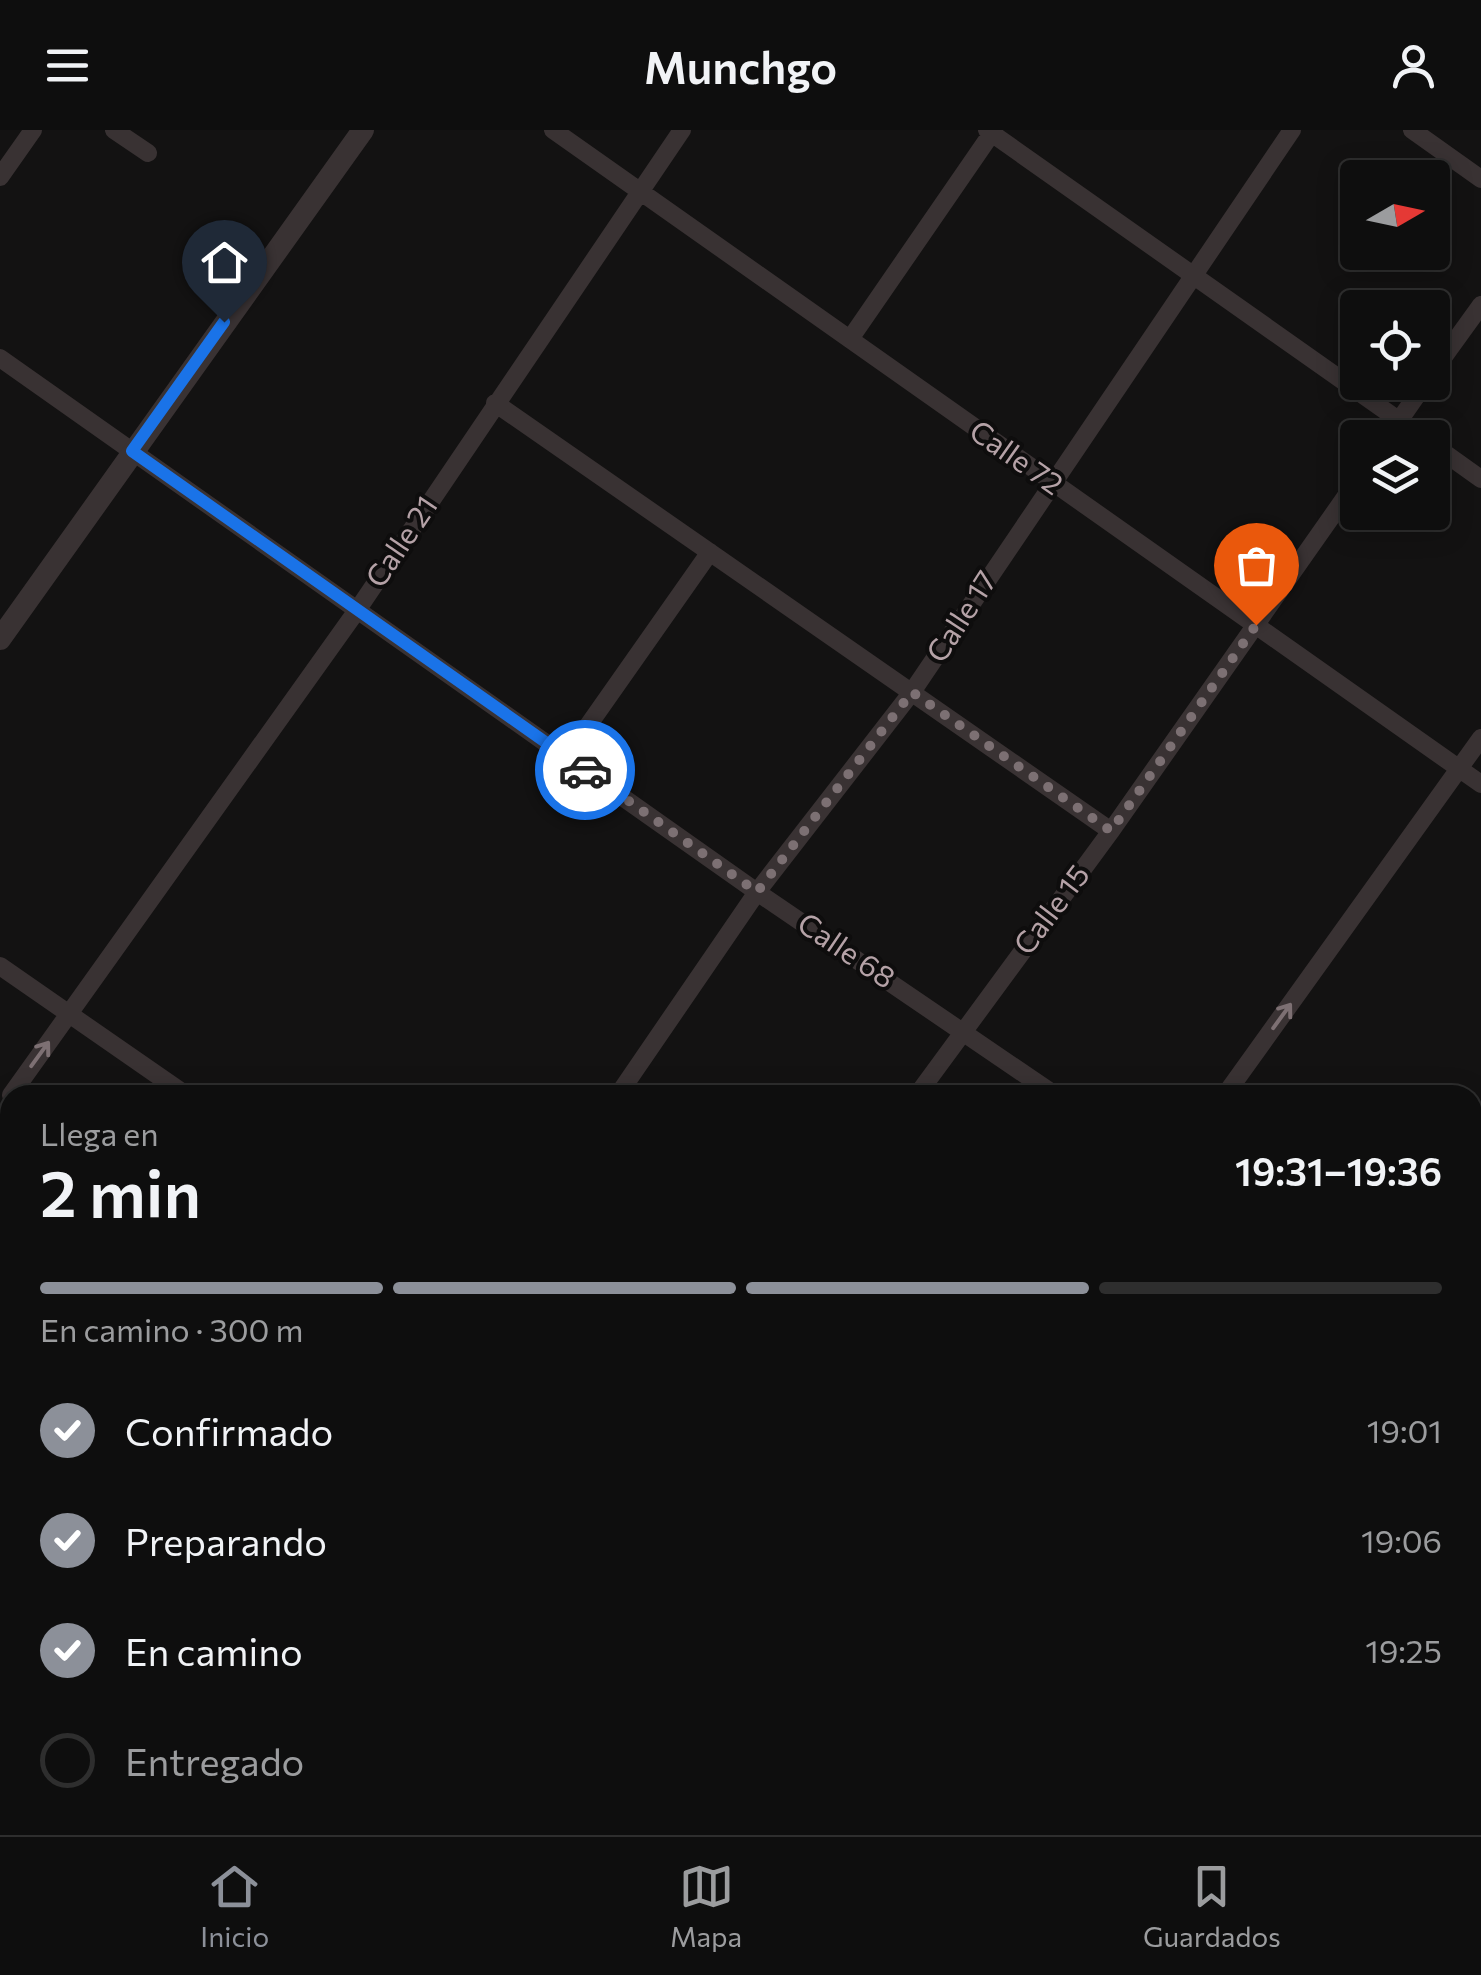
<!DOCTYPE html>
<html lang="es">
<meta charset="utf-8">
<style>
body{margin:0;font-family:Commissioner,sans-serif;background:#1c1c1c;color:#f1f3f6;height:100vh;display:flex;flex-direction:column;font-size:38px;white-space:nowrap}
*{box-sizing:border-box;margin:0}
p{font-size:32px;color:#9b9c9e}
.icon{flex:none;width:55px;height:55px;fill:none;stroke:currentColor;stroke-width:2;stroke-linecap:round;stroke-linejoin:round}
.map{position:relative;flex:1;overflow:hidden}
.panel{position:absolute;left:0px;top:955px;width:1482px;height:750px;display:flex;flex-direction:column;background:#0e0e0e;border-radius:30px 30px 0 0;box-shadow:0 5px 25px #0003,0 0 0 2px #2e2e2e}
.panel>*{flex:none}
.needle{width:65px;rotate:81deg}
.buttons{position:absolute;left:1340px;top:30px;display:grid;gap:20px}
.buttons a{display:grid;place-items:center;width:110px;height:110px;border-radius:10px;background:#0e0e0e;box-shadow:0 5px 25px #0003,0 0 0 2px #2e2e2e;font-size:50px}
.pin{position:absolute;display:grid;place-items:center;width:85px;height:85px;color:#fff;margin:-102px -42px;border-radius:50% 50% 50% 0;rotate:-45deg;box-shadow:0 0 10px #0007}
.pin .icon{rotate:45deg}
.courier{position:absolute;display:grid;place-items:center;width:100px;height:100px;margin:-50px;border:8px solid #1a73e8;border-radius:50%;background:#fff;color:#222;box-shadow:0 2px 12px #0007}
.overview em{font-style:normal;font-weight:600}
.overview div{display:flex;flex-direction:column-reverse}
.overview{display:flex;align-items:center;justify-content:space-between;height:170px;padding:0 40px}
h1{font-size:65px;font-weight:600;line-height:75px}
.bar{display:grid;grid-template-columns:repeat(4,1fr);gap:15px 10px;align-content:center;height:120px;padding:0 40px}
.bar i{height:12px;border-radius:8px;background:#2e2e2e}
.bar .active{background:#8c9099}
.bar p{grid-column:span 4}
ol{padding:0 40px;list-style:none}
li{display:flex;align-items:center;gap:30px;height:110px}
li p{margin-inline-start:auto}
li .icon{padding:10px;border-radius:50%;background:#8c9099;color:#fff;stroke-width:4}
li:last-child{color:#9b9c9e}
li i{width:55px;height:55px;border:5px solid #2e2e2e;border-radius:50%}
header{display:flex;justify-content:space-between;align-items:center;height:130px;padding:0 40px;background:#0e0e0e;font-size:45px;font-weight:600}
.dock{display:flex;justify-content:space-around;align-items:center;height:140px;border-top:2px solid #2e2e2e;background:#0e0e0e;font-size:28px;color:#9b9c9e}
.dock a{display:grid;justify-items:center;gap:5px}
.dock .active{color:#8c9099}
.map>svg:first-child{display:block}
</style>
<header><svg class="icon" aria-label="menu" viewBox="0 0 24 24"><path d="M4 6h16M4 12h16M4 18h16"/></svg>Munchgo<svg class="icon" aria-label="person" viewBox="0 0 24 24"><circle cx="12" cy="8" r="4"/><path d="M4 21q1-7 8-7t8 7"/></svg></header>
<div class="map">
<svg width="1481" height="1705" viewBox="0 0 1481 1705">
<rect width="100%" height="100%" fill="#131212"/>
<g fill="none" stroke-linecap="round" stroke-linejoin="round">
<path stroke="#393233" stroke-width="18" d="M114 0 148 23
M553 0 1481 654
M987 0 1424 308
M1412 0 1481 49
M0 47 33 0
M850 209 994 0
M0 228 757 762 1055 965
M1432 243 1481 175
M495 273 1111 701
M1387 308 1426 252
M1432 314 1481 349
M566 627 710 422
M0 836 186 965
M11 965 358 479 682 0
M618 965 757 762 912 562 1292 0
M917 965 1111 701 1358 349
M1225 965 1481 608
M1472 1261 1481 1267
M0 1415 10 1401
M0 1450 10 1457
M1472 1570 1481 1576
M0 1603 10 1610
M358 1695 373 1705
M786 1695 800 1705
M1221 1695 1235 1705
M101 1705 108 1695
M397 1705 404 1695
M710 1705 717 1695
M1009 1705 1016 1695"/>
<path stroke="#393233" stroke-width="22" d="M0 509 363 0"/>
<path stroke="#584e50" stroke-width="28" d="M1472 1508 1481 1496
M1472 1541 1481 1529
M1333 1705 1341 1695
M1357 1705 1364 1695"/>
</g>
<defs><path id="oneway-shaft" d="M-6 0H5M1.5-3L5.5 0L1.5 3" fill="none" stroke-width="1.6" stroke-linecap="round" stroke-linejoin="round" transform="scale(2.5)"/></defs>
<g stroke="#7d7073">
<use href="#oneway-shaft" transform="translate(1282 886) rotate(-54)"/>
<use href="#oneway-shaft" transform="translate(40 924) rotate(-54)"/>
</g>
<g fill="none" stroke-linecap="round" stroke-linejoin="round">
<path stroke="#7c7073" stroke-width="10" stroke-dasharray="0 18" d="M585 640 757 762 912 562 1111 701 1256 495"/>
<path stroke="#1a73e8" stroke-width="12" d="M224 192 132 321 585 640"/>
</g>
<g text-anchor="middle" stroke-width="8" stroke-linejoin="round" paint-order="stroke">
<g font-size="30" fill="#b5a2a7" stroke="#0e0d0d">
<text transform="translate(1016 328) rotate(35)" y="10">Calle 72</text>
<text transform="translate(402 412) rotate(-56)" y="10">Calle 21</text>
<text transform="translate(962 487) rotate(-57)" y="10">Calle 17</text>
<text transform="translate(1052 780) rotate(-53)" y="10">Calle 15</text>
<text transform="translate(846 821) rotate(34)" y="10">Calle 68</text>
</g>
</g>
</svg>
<div class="buttons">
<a><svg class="needle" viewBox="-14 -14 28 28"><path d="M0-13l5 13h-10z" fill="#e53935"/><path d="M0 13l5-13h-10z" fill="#9b9c9e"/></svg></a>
<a><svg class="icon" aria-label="locate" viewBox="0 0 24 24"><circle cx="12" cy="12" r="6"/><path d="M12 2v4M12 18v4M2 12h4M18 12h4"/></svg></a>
<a><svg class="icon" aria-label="layers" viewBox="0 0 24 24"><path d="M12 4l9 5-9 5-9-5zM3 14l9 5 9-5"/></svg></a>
</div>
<div class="pin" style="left:1256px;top:495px;background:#ea580c"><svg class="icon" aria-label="bag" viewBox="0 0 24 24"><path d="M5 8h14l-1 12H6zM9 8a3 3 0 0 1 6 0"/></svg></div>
<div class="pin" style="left:224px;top:192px;background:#1f2937"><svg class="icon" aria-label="home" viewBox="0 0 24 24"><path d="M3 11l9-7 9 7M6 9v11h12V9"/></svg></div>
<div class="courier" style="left:585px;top:640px"><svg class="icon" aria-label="car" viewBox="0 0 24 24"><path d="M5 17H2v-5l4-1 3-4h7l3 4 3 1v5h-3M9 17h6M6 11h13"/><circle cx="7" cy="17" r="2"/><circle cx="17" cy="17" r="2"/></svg></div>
<section class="panel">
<div class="overview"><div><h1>2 min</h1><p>Llega en</p></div><em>19:31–19:36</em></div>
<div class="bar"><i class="active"></i><i class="active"></i><i class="active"></i><i></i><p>En camino · 300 m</p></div>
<ol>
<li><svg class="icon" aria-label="check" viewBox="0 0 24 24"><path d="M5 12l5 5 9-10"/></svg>Confirmado<p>19:01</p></li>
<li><svg class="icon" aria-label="check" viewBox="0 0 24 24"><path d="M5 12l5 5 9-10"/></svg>Preparando<p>19:06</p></li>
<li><svg class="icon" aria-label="check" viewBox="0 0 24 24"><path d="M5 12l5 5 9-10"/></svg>En camino<p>19:25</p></li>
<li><i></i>Entregado</li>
</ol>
</section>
</div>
<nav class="dock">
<a class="active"><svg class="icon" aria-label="home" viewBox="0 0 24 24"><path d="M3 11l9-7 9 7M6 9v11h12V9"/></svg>Inicio</a>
<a><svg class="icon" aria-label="map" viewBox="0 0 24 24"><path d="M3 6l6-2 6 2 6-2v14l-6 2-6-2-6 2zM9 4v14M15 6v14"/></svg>Mapa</a>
<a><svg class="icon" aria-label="saved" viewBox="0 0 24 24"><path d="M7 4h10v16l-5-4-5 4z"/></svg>Guardados</a>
</nav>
